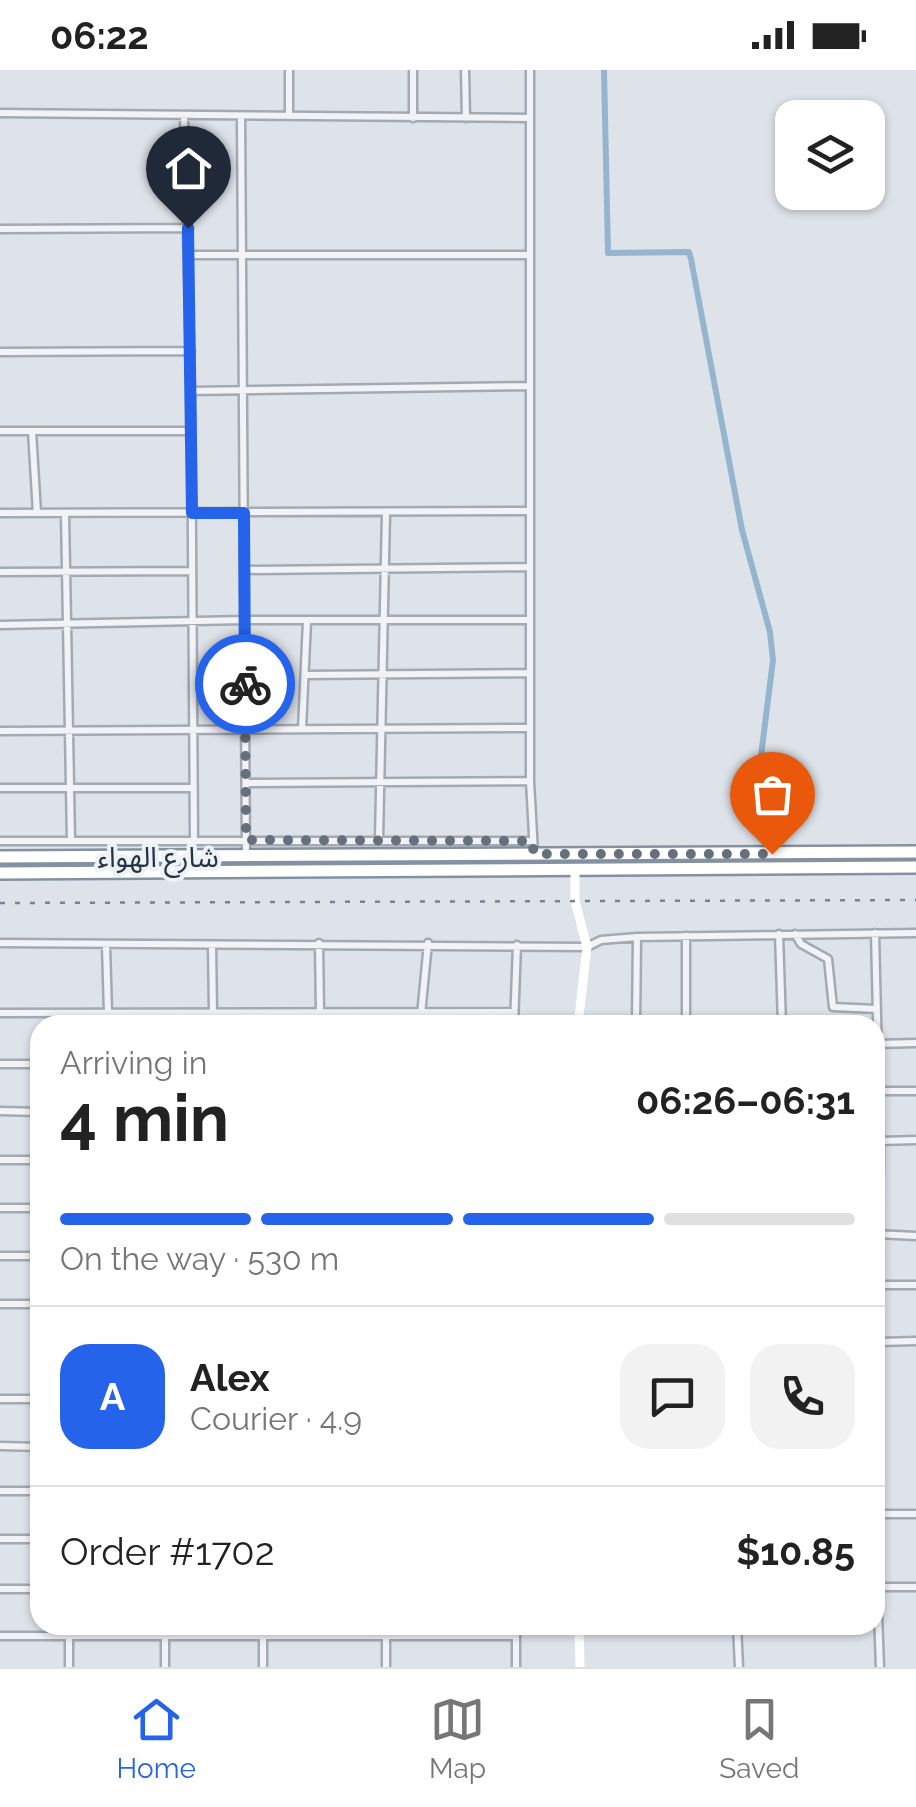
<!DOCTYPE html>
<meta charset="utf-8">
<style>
body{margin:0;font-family:Raleway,"Noto Sans Arabic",sans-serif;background:#f2f2f2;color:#222;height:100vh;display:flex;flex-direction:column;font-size:38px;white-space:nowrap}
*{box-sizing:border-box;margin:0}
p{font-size:32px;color:#767676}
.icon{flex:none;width:55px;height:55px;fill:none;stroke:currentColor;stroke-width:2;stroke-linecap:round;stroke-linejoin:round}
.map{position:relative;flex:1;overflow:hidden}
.panel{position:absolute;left:30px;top:945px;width:855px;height:620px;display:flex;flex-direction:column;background:#fff;border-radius:30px;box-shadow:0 2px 8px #0004}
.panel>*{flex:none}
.fabs{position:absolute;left:775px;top:30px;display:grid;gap:20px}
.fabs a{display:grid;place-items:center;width:110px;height:110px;border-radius:20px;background:#fff;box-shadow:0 2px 8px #0004;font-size:50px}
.pin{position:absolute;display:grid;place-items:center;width:85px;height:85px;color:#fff;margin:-102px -42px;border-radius:50% 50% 50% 0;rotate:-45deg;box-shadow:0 0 10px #0007}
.pin .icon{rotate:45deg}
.courier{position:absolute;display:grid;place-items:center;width:100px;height:100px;margin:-50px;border:8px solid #2563eb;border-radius:50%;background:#fff;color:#222;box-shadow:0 2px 12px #0007}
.headline em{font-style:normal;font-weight:700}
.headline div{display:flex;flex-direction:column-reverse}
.headline{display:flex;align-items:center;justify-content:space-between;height:170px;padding:0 30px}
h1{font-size:65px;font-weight:700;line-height:75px}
.bar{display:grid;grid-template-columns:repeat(4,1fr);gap:15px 10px;align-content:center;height:120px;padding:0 30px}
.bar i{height:12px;border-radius:8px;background:#e0e0e0}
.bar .on{background:#2563eb}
.bar p{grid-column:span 4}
.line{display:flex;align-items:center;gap:25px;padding:0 30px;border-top:2px solid #e0e0e0}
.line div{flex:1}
.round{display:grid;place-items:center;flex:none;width:105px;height:105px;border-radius:30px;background:#f2f2f2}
.status{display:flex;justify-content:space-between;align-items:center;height:70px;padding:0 50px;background:#fff;direction:ltr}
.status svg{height:28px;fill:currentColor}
.menu{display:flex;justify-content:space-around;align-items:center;height:140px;border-top:2px solid #e0e0e0;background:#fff;font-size:28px;color:#767676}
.menu a{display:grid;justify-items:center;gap:5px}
.menu .on{color:#2563eb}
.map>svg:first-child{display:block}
</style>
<div class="status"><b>06:22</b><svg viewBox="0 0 49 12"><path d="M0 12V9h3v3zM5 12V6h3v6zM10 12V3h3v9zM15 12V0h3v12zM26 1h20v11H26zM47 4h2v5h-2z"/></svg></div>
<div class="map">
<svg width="916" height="1597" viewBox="0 0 916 1597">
<rect width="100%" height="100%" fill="#dee3e9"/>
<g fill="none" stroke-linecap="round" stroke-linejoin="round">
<path stroke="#95b4cd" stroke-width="6" d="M604 0 608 183 689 182 691 189 742 460 770 562 773 590 757 718"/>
<g stroke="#a3aab3" stroke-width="11">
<path id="street" d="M289 0V46
M465 0 466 48
M530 0V711L534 783
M0 43 530 48
M184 46 191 321 194 771
M241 47 246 786
M413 48V0
M0 159 189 158
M189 185H528
M0 282 191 281
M191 321 529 316
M0 361H191
M32 361 37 443
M0 443 530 441
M65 444 71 771
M244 500 530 497
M0 502 192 501
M0 555 245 550H530
M305 605 530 603
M302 659 307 551
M0 661 530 658
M246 713 530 711
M0 718H192
M379 769 386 443
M0 771H532
M875 863 880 1071 877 1517 880 1597
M779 864 782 955
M795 864 801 874 828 889 833 937 877 939
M686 866V955
M0 873 587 877 601 870 637 867 916 863
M319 873 320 942
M106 875 108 943
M212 875 213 942
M0 943 514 942
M165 955V943
M420 955 428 873
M514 955 517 875
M636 955 637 867
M876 974 916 973
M0 994H40
M876 1021H916
M0 1041 40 1042
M880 1071 916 1070
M0 1090H40
M0 1138H40
M876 1164 916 1166
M0 1186H40
M876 1215H916
M0 1234H40
M880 1272 916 1271
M0 1329H40
M0 1376 40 1377
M0 1421H40
M878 1444H916
M0 1469H40
M877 1517H916
M0 1519H40
M386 1555V1597
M516 1555V1597
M737 1555 739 1597
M0 1566H516
M69 1597V1555
M165 1597V1555
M263 1597V1555"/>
</g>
<g stroke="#8491a1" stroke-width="16">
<path id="highway" d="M0 787 916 782
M0 803 916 797"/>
</g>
<use href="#street" stroke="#f1f3f7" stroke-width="6"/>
<path stroke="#fff" stroke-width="9" d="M575 800V831L587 877 578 955
M579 1555 580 1597"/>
<use href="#highway" stroke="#fff" stroke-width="11"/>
<path stroke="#768394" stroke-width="2.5" stroke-dasharray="5 10" stroke-linecap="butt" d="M0 833 916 830"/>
</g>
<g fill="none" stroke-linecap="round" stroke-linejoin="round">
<path stroke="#66707c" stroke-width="10" stroke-dasharray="0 18" d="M245 614 246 770 532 771 534 784H772"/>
<path stroke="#2563eb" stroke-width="12" d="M188 158 192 443H244L245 614"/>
</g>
<g text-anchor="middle" stroke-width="8" stroke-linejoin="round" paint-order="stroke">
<g font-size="28" fill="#263241" stroke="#edf2f6">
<text x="158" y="797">شارع الهواء</text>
</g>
</g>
</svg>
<div class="fabs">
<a><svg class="icon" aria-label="layers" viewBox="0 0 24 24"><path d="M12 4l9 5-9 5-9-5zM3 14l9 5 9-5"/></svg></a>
</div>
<div class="pin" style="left:772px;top:784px;background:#ea580c"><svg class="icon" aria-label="bag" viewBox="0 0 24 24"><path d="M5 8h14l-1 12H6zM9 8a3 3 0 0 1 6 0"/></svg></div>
<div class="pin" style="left:188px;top:158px;background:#1f2937"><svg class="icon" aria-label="home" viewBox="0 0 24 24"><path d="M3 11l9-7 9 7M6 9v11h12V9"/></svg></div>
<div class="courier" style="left:245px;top:614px"><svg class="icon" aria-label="bike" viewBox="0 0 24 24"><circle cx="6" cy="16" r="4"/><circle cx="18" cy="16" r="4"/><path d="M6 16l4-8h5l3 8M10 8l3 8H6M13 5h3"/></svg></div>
<section class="panel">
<div class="headline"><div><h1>4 min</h1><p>Arriving in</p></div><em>06:26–06:31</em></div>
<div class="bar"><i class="on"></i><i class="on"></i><i class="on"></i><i></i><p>On the way · 530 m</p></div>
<div class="line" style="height:180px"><b class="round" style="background:#2563eb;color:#fff">A</b><div><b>Alex</b><p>Courier · 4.9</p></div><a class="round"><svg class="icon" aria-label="chat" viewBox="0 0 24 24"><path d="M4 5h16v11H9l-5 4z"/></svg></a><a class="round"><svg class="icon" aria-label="phone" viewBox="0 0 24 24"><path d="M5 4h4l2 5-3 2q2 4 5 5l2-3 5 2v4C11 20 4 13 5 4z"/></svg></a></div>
<div class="line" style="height:130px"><div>Order #1702</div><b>$10.85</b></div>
</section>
</div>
<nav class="menu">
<a class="on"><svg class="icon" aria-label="home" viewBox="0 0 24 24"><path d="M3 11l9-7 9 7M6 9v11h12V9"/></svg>Home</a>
<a><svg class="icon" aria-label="map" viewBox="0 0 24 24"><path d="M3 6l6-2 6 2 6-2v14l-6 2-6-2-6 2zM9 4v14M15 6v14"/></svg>Map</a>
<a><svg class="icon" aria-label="saved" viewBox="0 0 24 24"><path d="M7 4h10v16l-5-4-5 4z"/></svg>Saved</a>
</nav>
